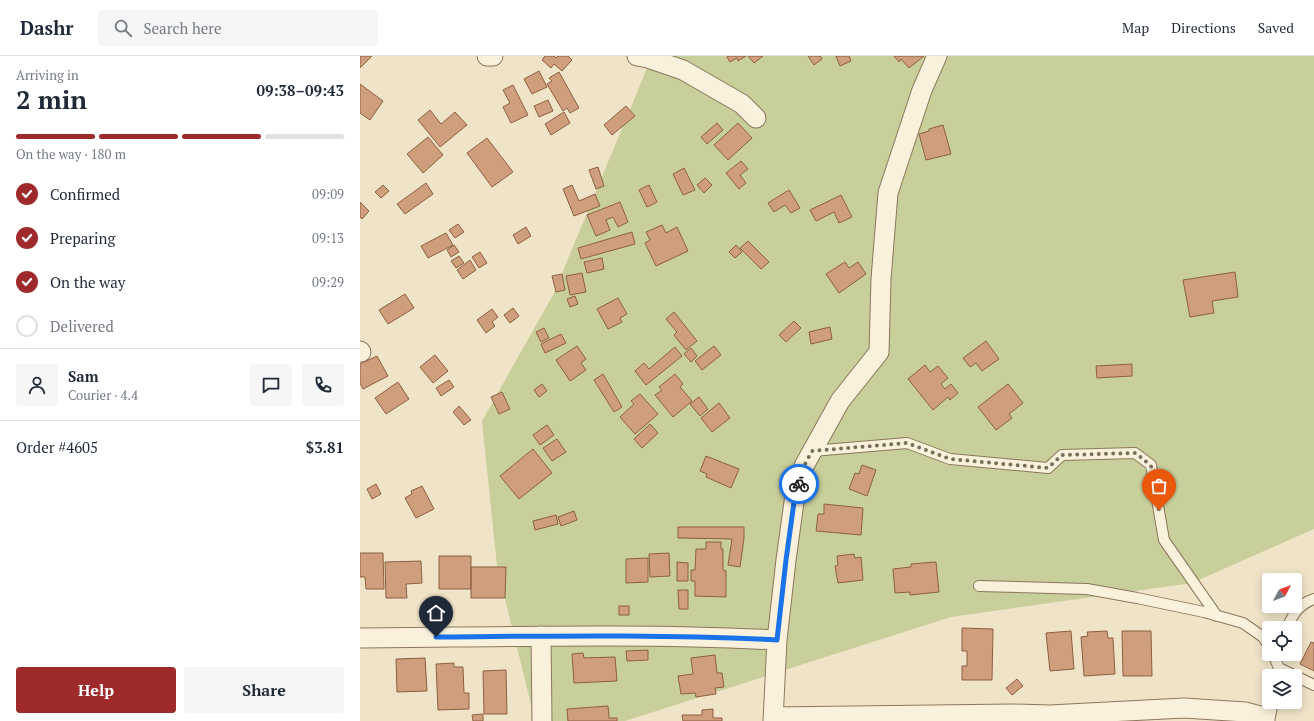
<!DOCTYPE html>
<meta charset="utf-8">
<style>
body{margin:0;font-family:"PT Serif",serif;background:#f6f6f7;color:#1f2937;height:100vh;display:flex;flex-direction:column;font-size:15px;white-space:nowrap}
*{box-sizing:border-box;margin:0}
p{font-size:13px;color:#747a83}
.icon{flex:none;width:22px;height:22px;fill:none;stroke:currentColor;stroke-width:2;stroke-linecap:round;stroke-linejoin:round}
.map{position:relative;flex:1;overflow:hidden}
.sheet{display:flex;flex-direction:column;background:#fff;width:360px}
.sheet>*{flex:none}
.needle{width:26px;rotate:49deg}
.controls{position:absolute;left:902px;top:517px;display:grid;gap:8px}
.controls a{display:grid;place-items:center;width:40px;height:40px;border-radius:4px;background:#fff;box-shadow:0 2px 10px #0003;font-size:20px}
.pin{position:absolute;display:grid;place-items:center;width:34px;height:34px;color:#fff;margin:-41px -17px;border-radius:50% 50% 50% 0;rotate:-45deg;box-shadow:0 0 4px #0007}
.pin .icon{rotate:45deg}
.courier{position:absolute;display:grid;place-items:center;width:40px;height:40px;margin:-20px;border:3px solid #1a73e8;border-radius:50%;background:#fff;color:#222;box-shadow:0 1px 5px #0007}
.summary em{font-style:normal;font-weight:700}
.summary div{display:flex;flex-direction:column-reverse}
.summary{display:flex;align-items:center;justify-content:space-between;height:68px;padding:0 16px}
h1{font-size:26px;font-weight:700;line-height:30px}
.bar{display:grid;grid-template-columns:repeat(4,1fr);gap:6px 4px;align-content:center;height:48px;padding:0 16px}
.bar i{height:5px;border-radius:3px;background:#e0e1e3}
.bar .selected{background:#9e2a2b}
.bar p{grid-column:span 4}
.line{display:flex;align-items:center;gap:10px;padding:0 16px;border-top:1px solid #e0e1e3}
.line div{flex:1}
.round{display:grid;place-items:center;flex:none;width:42px;height:42px;border-radius:4px;background:#f6f6f7}
ol{padding:0 16px;list-style:none}
li{display:flex;align-items:center;gap:12px;height:44px}
li p{margin-inline-start:auto}
li .icon{padding:4px;border-radius:50%;background:#9e2a2b;color:#fff;stroke-width:4}
li:last-child{color:#747a83}
li i{width:22px;height:22px;border:2px solid #e0e1e3;border-radius:50%}
.cta{display:flex;gap:8px;margin-top:auto;padding:8px 16px}
.cta a{flex:1;height:46px;border-radius:4px;background:#9e2a2b;color:#fff;font-size:16px;font-weight:700;line-height:46px;text-align:center}
.cta a+a{background:#f6f6f7;color:#1f2937}
header{display:flex;align-items:center;gap:24px;box-sizing:border-box;height:56px;padding:0 20px;background:#fff;border-bottom:1px solid #e0e1e3}
header strong{font-size:19px}
nav{display:flex;gap:22px;margin-inline-start:auto;font-size:14px}
.search{width:280px;height:36px;background:#f6f6f7;display:flex;align-items:center;gap:10px;box-sizing:border-box;padding:0 14px;border-radius:4px;color:#747a83;font-size:15px}
main{display:flex;flex:1;min-height:0}
.map>svg:first-child{display:block}
</style>
<header>
<strong>Dashr</strong>
<div class="search"><svg class="icon" aria-label="search" viewBox="0 0 24 24"><circle cx="10" cy="10" r="6"/><path d="M15 15l6 6"/></svg>Search here</div>
<nav><a>Map</a><a>Directions</a><a>Saved</a></nav>
</header>
<main>
<section class="sheet">
<div class="summary"><div><h1>2 min</h1><p>Arriving in</p></div><em>09:38–09:43</em></div>
<div class="bar"><i class="selected"></i><i class="selected"></i><i class="selected"></i><i></i><p>On the way · 180 m</p></div>
<ol>
<li><svg class="icon" aria-label="check" viewBox="0 0 24 24"><path d="M5 12l5 5 9-10"/></svg>Confirmed<p>09:09</p></li>
<li><svg class="icon" aria-label="check" viewBox="0 0 24 24"><path d="M5 12l5 5 9-10"/></svg>Preparing<p>09:13</p></li>
<li><svg class="icon" aria-label="check" viewBox="0 0 24 24"><path d="M5 12l5 5 9-10"/></svg>On the way<p>09:29</p></li>
<li><i></i>Delivered</li>
</ol>
<div class="line" style="height:72px"><a class="round"><svg class="icon" aria-label="person" viewBox="0 0 24 24"><circle cx="12" cy="8" r="4"/><path d="M4 21q1-7 8-7t8 7"/></svg></a><div><b>Sam</b><p>Courier · 4.4</p></div><a class="round"><svg class="icon" aria-label="chat" viewBox="0 0 24 24"><path d="M4 5h16v11H9l-5 4z"/></svg></a><a class="round"><svg class="icon" aria-label="phone" viewBox="0 0 24 24"><path d="M5 4h4l2 5-3 2q2 4 5 5l2-3 5 2v4C11 20 4 13 5 4z"/></svg></a></div>
<div class="line" style="height:52px"><div>Order #4605</div><b>$3.81</b></div>
<div class="cta"><a>Help</a><a>Share</a></div>
</section>
<div class="map">
<svg width="954" height="665" viewBox="0 0 954 665">
<rect width="100%" height="100%" fill="#f0e4c8"/>
<path fill="#c9cf9b" d="M292 0H954V473L832 527 591 561 265 665H175L137 510 122 365 193 239Z"/>
<path fill="#cf9f7d" stroke="#8d5f41" d="M0 0H12L0 12Z
M185 0H194L196 2 198 0H208L212 4 202 15 194 8 191 12 182 4Z
M369 0H386L378 5 377 2 370 6 367 1Z
M388 0H403L394 7Z
M448 0H460L462 3 454 9Z
M476 0H489L491 5 480 10Z
M534 0H564L549 12 541 3 539 6Z
M179 15 187 31 172 38 164 23Z
M199 16 219 52 210 57 207 52 203 55 187 28 192 25 189 22Z
M0 28 23 45 10 64 0 57Z
M153 29 168 59 151 67 143 51 150 47 143 34Z
M188 44 193 55 179 61 174 50Z
M266 50 275 60 252 79 244 69Z
M70 54 81 68 95 56 107 69 80 91 58 64Z
M204 56 210 67 191 79 185 68Z
M357 67 363 74 347 88 341 81Z
M378 67 392 82 368 104 354 89Z
M583 69 591 98 566 104 559 78 569 75V73Z
M68 81 83 99 63 117 47 98Z
M127 82 153 116 132 131 107 97Z
M381 105 388 113 380 119 386 127 379 133 366 117Z
M238 111 244 130 236 133 229 114Z
M324 112 335 134 323 139 313 118Z
M345 122 352 129 344 137 337 129Z
M66 127 73 138 45 158 37 148Z
M23 129 29 135 21 142 15 136Z
M212 129 219 145 235 138 240 150 214 160 203 133Z
M289 129 297 146 287 151 279 134Z
M429 134 440 152 431 157 425 149 414 156 408 147Z
M481 139 492 161 479 167 474 156 456 165 450 154Z
M0 146 9 155 2 163 0 161Z
M260 146 268 166 258 171 253 161 246 164 250 174 236 180 227 159Z
M98 168 104 176 95 182 89 174Z
M302 169 306 177 317 171 328 195 296 210 285 187 290 184 286 176Z
M166 171 171 180 158 188 153 179Z
M272 176 275 188 221 203 218 192Z
M86 177 93 189 68 202 61 190Z
M388 185 409 206 401 213 380 192Z
M94 189 99 196 91 201 87 194Z
M376 189 382 196 375 202 369 196Z
M120 196 127 207 119 212 112 201Z
M99 200 104 207 96 212 91 205Z
M242 202 244 213 227 217 224 206Z
M110 204 116 214 103 223 97 214Z
M485 206 489 212 498 206 506 218 479 237 466 218Z
M875 216 878 241 852 245 854 257 830 261 823 224Z
M222 217 226 236 210 239 206 220Z
M202 218 205 234 196 236 192 220Z
M45 238 54 252 28 268 19 254Z
M215 240 218 248 210 251 207 243Z
M258 242 267 258 260 262 262 266 248 273 237 253Z
M153 252 159 260 150 267 144 259Z
M132 253 138 261 132 266 135 270 126 277 117 264Z
M314 256 337 285 326 294 314 279 317 276 306 263Z
M434 265 441 272 426 286 419 279Z
M470 271 472 283 451 288 449 276Z
M184 272 189 282 181 286 176 276Z
M201 278 206 287 185 297 181 288Z
M626 285 639 303 622 315 616 307 610 311 603 302Z
M217 290 226 303 221 307 226 314 210 325 196 304Z
M354 290 361 299 342 314 335 305Z
M315 291 322 300 286 329 275 315 284 307 289 313Z
M331 292 337 300 331 306 324 298Z
M75 299 88 315 73 327 60 311Z
M17 300 28 320 3 333 0 327V308Z
M772 308V320L737 322 736 310Z
M565 309 570 316 578 310 588 322 581 328 585 333 591 328 598 337 590 344 588 341 573 354 548 323Z
M243 318 262 351 254 356 234 324Z
M315 318 323 328 320 331 332 345 313 361 295 339 302 334 299 331Z
M89 324 94 331 81 340 76 332Z
M38 326 49 343 26 358 15 342Z
M182 328 187 335 179 341 174 334Z
M648 328 663 347 649 358 652 362 636 374 618 351Z
M142 336 150 353 139 358 131 341Z
M280 338 298 358 275 378 260 361 274 348 271 345Z
M339 341 348 353 340 360 330 348Z
M359 347 370 362 352 376 341 362Z
M99 350 111 364 104 369 93 356Z
M290 368 298 377 282 392 274 383Z
M187 369 194 379 180 389 173 379Z
M197 383 206 396 192 405 183 392Z
M173 393 192 417 159 443 140 420Z
M346 400 379 413 371 432 346 421 347 418 340 415Z
M502 409 516 414 507 440 489 433 495 417 499 418Z
M16 428 21 438 12 443 7 433Z
M62 430 74 453 56 462 45 442 52 438 51 435Z
M464 448 503 452 501 479 456 475 458 458H464Z
M214 455 217 464 201 470 198 461Z
M196 459 198 468 175 474 173 465Z
M318 471H384V482L380 511 368 509 372 483 318 482Z
M346 486H361V493H363V514L366 515V541L335 540V525H331V514H335L336 493H346Z
M0 497H23L24 533H6L5 521H0Z
M309 497 310 520 290 521 289 498Z
M494 498 495 502 501 501 503 524 478 527 475 510 478 509 477 500Z
M79 500H111V533H79Z
M288 502V526L266 527V503Z
M61 505 62 527 46 528 47 542H26L25 506Z
M317 506 328 507V525H317Z
M576 506 579 536 550 539V536L535 537 533 513 551 511V508Z
M111 511H146L145 542H111Z
M318 534H328V553H319Z
M259 550H269V559H259Z
M602 572 633 573 632 624H602V610H607V595H602Z
M711 575 714 613 690 615 686 577Z
M747 575 748 582H753L755 618 724 620 721 581 728 580 727 576Z
M762 575H791L792 620H763Z
M951 586 954 587V615L940 608Z
M288 594V604L267 605 266 595Z
M223 597 224 602 255 601 257 625 214 627 212 598Z
M355 599 357 617H362L364 631 355 632 356 638 336 641 335 637 321 638 318 620 333 618 331 602Z
M65 602 67 635 37 636 36 603Z
M94 607V611H103L104 637H109V653L78 654 76 608Z
M146 614 147 658H124L123 615Z
M657 623 663 630 652 639 646 632Z
M248 650 249 662H257V665H208L207 653Z
M353 653V662H362V665H323L322 659H342V654Z
M123 658V665H113L112 659Z"/>
<g fill="none" stroke-linecap="round" stroke-linejoin="round">
<g stroke="#8d765c" stroke-width="12">
<path id="lane" d="M452 395 547 387 590 403 688 412 702 399 775 397 791 409 804 484 857 560
M619 530 727 533 777 542 844 556 883 567 903 581 909 590
M927 572C933 558 939 548 954 543
M913 598 919 612 917 620
M919 612 954 629
M909 665 913 646"/>
</g>
<g stroke="#8d765c" stroke-width="21">
<path id="street" d="M127 0H133
M277 0 288 2 323 14 382 48 396 62
M0 295 1 296
M181 580 182 665
M0 582C139 581 278 577 417 584
M413 661 653 658 690 659 824 652 885 656 900 660 905 665
M413 665 417 584 426 504 435 439 444 410 480 345 519 296 521 223 528 137 562 34 577 0"/>
</g>
<use href="#lane" stroke="#faf1dc" stroke-width="10"/>
<use href="#street" stroke="#faf1dc" stroke-width="19"/>
</g>
<g fill="none" stroke-linecap="round" stroke-linejoin="round">
<path stroke="#7c6e5b" stroke-width="4" stroke-dasharray="0 7.2" d="M439 428 444 410 452 395 547 387 590 403 688 412 702 399 776 397 791 410 799 454"/>
<path stroke="#1a73e8" stroke-width="5" d="M76 581C190 580 303 578 417 584L426 504 435 439 439 428"/>
</g>
</svg>
<div class="controls">
<a><svg class="needle" viewBox="-14 -14 28 28"><path d="M0-13l5 13h-10z" fill="#e53935"/><path d="M0 13l5-13h-10z" fill="#747a83"/></svg></a>
<a><svg class="icon" aria-label="locate" viewBox="0 0 24 24"><circle cx="12" cy="12" r="6"/><path d="M12 2v4M12 18v4M2 12h4M18 12h4"/></svg></a>
<a><svg class="icon" aria-label="layers" viewBox="0 0 24 24"><path d="M12 4l9 5-9 5-9-5zM3 14l9 5 9-5"/></svg></a>
</div>
<div class="pin" style="left:799px;top:454px;background:#ea580c"><svg class="icon" aria-label="bag" viewBox="0 0 24 24"><path d="M5 8h14l-1 12H6zM9 8a3 3 0 0 1 6 0"/></svg></div>
<div class="pin" style="left:76px;top:581px;background:#1f2937"><svg class="icon" aria-label="home" viewBox="0 0 24 24"><path d="M3 11l9-7 9 7M6 9v11h12V9"/></svg></div>
<div class="courier" style="left:439px;top:428px"><svg class="icon" aria-label="bike" viewBox="0 0 24 24"><circle cx="6" cy="16" r="4"/><circle cx="18" cy="16" r="4"/><path d="M6 16l4-8h5l3 8M10 8l3 8H6M13 5h3"/></svg></div>
</div>
</main>
